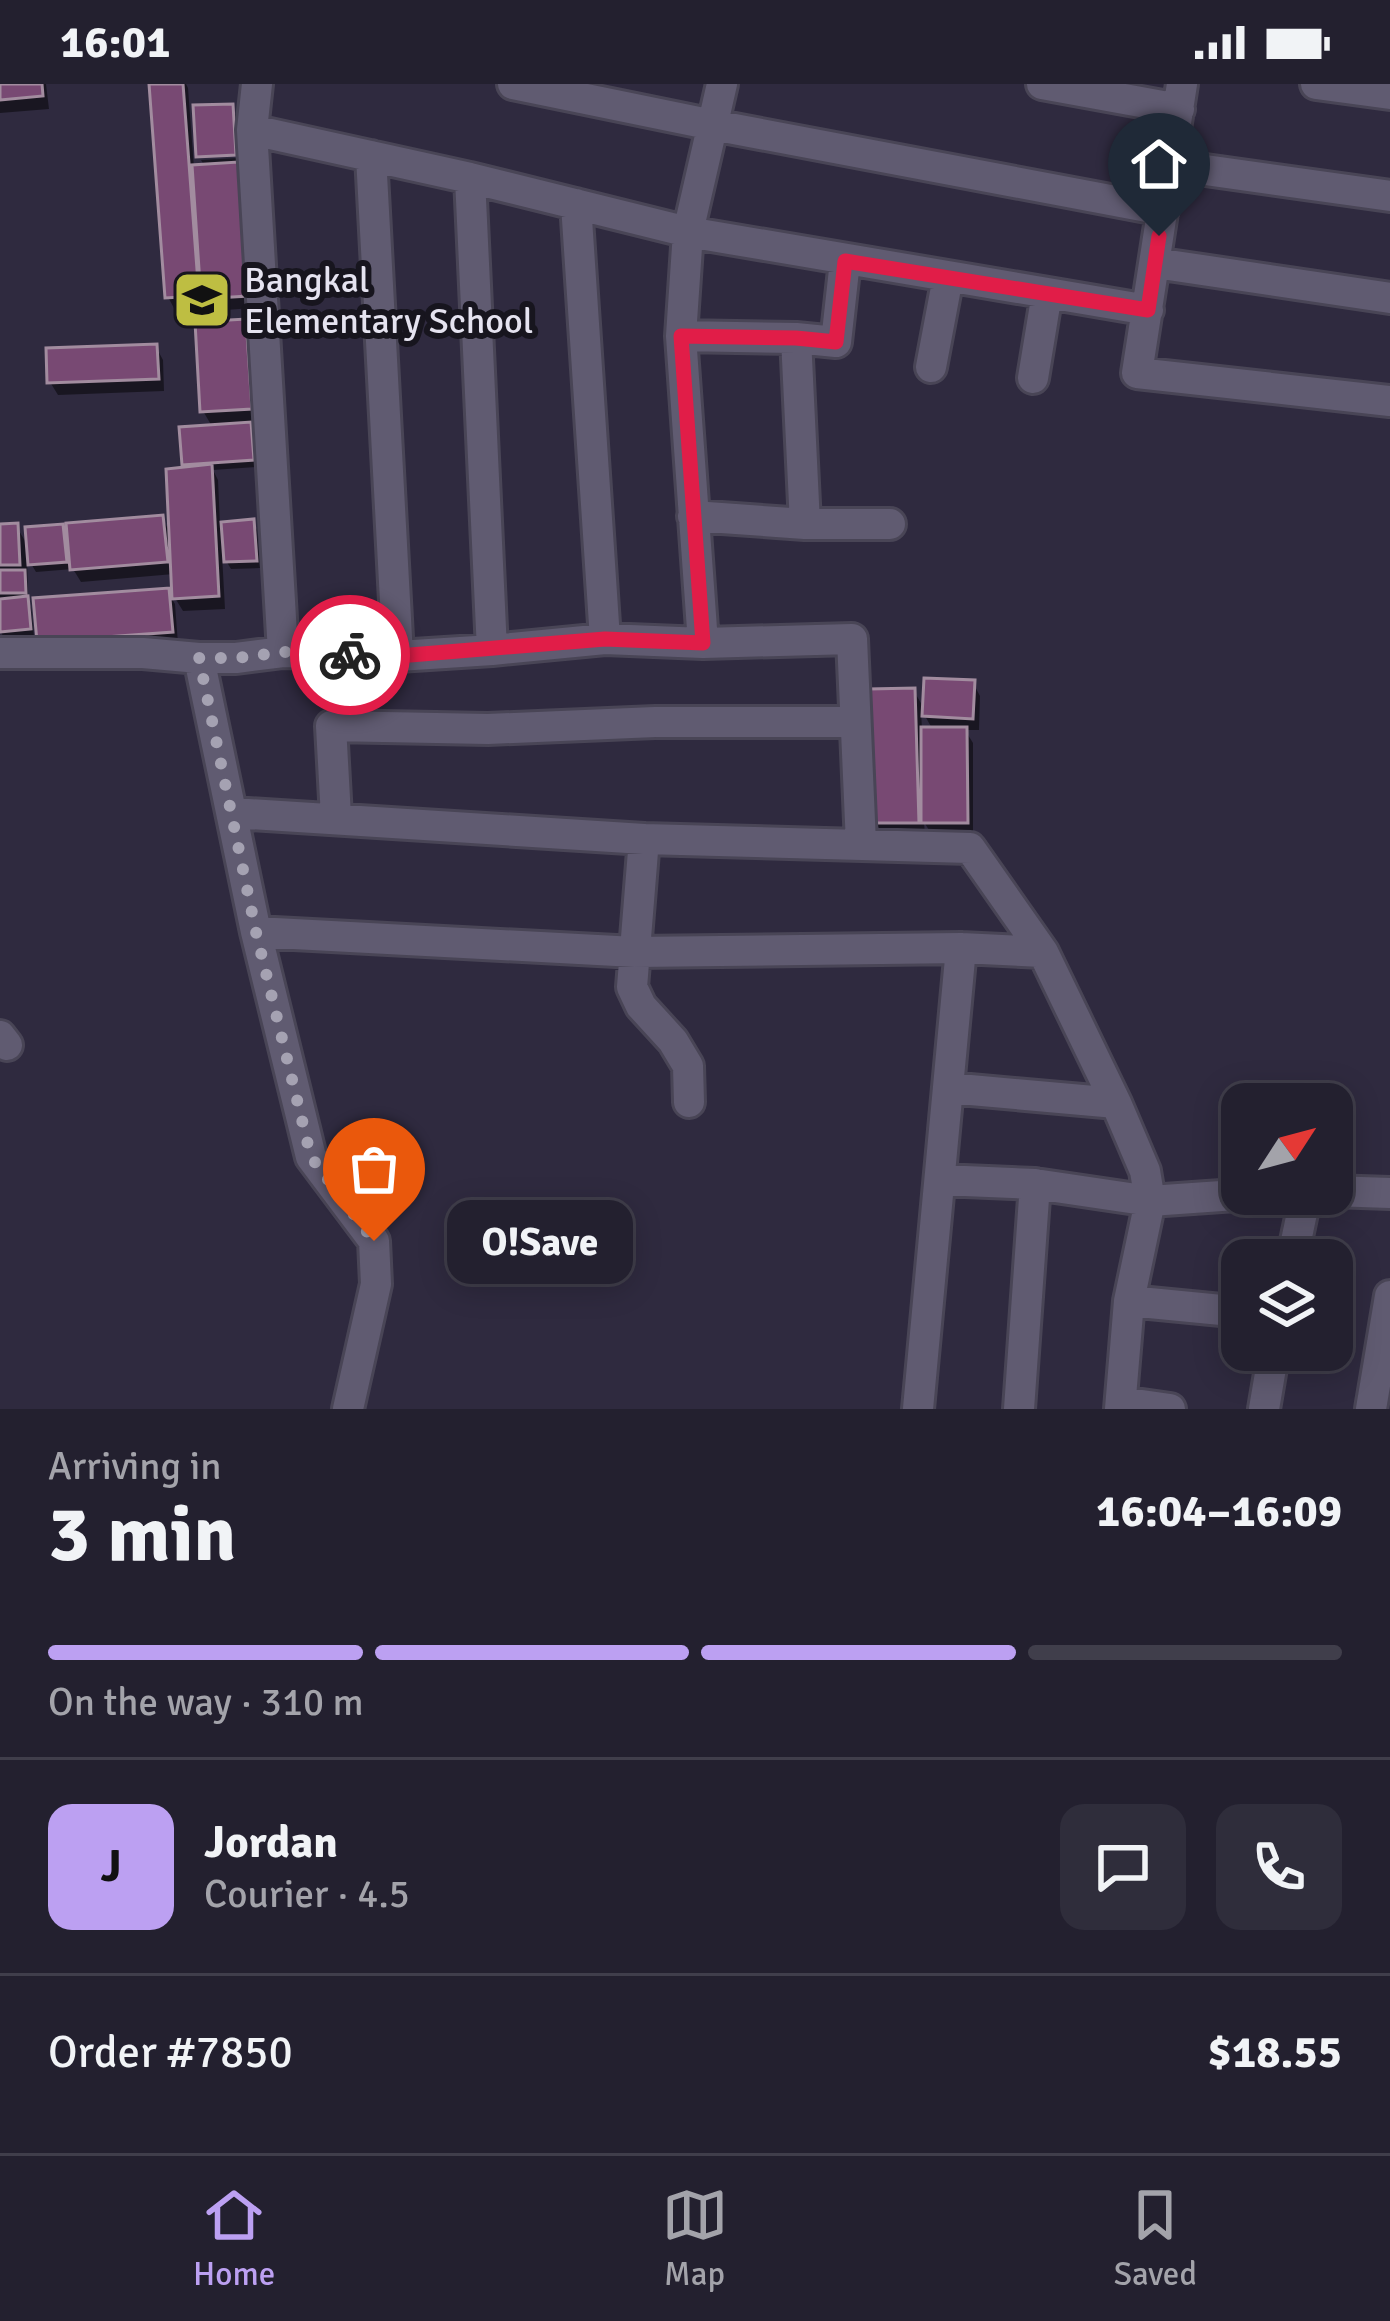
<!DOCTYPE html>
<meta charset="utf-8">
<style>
body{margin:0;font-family:Signika,sans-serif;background:#2f2d3b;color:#f1f3f6;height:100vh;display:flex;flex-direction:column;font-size:45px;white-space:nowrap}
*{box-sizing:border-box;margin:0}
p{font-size:39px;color:#a3a3aa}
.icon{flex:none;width:66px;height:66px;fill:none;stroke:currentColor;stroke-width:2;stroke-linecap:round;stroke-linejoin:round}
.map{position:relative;height:1325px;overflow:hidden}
.drawer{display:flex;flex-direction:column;background:#23202f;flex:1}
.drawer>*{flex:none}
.needle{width:78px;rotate:54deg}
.tools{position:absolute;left:1221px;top:999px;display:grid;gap:24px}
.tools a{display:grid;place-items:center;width:132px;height:132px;border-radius:24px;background:#23202f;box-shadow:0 6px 30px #0003,0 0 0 3px #403e4b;font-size:60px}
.pin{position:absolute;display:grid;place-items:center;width:102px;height:102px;color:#fff;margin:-123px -51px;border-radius:50% 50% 50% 0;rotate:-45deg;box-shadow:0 0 12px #0007}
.pin .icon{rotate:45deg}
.courier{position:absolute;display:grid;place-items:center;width:120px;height:120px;margin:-60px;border:9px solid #e11d48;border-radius:50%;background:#fff;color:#222;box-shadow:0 3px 15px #0007}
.bubble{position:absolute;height:84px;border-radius:24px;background:#23202f;box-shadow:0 6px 30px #0003,0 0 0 3px #403e4b;font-size:39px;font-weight:700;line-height:84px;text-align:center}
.summary em{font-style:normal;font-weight:700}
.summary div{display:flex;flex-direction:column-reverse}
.summary{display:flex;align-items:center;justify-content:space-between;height:204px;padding:0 48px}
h1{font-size:78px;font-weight:700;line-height:90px}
.bar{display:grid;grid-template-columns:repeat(4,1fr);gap:18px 12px;align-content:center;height:144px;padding:0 48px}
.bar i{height:15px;border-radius:9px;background:#403e4b}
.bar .active{background:#bca0f2}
.bar p{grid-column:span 4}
.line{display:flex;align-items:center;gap:30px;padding:0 48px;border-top:3px solid #403e4b}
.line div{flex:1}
.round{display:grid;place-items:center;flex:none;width:126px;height:126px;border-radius:24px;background:#2f2d3b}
.status{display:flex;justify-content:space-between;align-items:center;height:84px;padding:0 60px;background:#23202f;direction:ltr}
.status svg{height:33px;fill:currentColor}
.tab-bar{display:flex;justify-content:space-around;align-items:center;height:168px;border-top:3px solid #403e4b;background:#23202f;font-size:33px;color:#a3a3aa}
.tab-bar a{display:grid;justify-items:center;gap:6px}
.tab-bar .active{color:#bca0f2}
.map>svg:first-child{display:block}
</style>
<div class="status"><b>16:01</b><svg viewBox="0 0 49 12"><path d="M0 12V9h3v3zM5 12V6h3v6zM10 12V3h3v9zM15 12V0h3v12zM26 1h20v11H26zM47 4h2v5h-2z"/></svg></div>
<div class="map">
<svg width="1390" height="1325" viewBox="0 0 1390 1325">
<rect width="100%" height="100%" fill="#2f2a3f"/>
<path fill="#0007" fill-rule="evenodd" d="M0 0H46L49 25 0 29Z
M152 0H186L188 4 194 84 205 83 201 76 238 74V78L235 79 244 94 253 224 212 227 203 212 204 224 175 226 168 213Z
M231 23 236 31 238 68 199 70Z
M244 239 252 251 257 337 248 338 254 349 256 383 213 386 218 396 220 441 253 438 257 446 260 484 231 485 222 470 225 525 183 527 175 514 174 490 81 498 73 485 36 488 27 473 28 516H26L31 524 34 553 5 556 0 546V443L16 442 30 465 62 443 71 459 162 434 172 452 188 386 185 380 213 344 203 327Z
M156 263 163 276 164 307 58 311 50 298Z
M167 507 175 520 178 560 47 570Z
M973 599 980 612 979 646H965L973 659V752L932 751 924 738 925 751H883L876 739 914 607 926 628ZM921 625 933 646H922Z"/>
<path fill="#784973" stroke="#a28c9f" stroke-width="3" d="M0 0H42L43 12 0 16Z
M149 0H183L199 212 165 214Z
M233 20 236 71 196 73 193 21Z
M238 78 248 212 201 215 192 81Z
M246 235 252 325 200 328 195 238Z
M157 260 159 295 47 299 46 264Z
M251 338 254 376 182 381 179 343Z
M212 380 219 512 172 515 166 385Z
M163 431 168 478 70 486 66 439Z
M254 435 257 477 224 478 221 438Z
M18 439 20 481H0V440Z
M63 440 67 478 28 481 25 443Z
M0 486H25L26 509H0Z
M169 504 173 548 37 558 33 514Z
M28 512 31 545 0 548V515Z
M924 594 975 596 973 635 922 632Z
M915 604 919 739H873L869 605Z
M921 643H967L968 739H921Z"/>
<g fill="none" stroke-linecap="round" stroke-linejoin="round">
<g stroke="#494556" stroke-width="36">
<path id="minor" d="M257 0 252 46 283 568
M513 0 713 41 1163 126
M1042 0 1179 25
M1182 0 1137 289 1390 317
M1316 0 1390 10
M252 46 470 94 688 148 1148 226
M371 72 398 572
M1170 81 1390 112
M576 120 605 555
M1155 179 1390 214
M681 252 796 254 836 258 845 177
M796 254 805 440
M931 283 948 193
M1033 294 1047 209
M693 432 805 440H890
M703 559 681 252 688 148 722 0
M492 566 605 555 703 559 852 555 861 760
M0 569H143L199 574 256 848 311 1073 374 1157 376 1200 348 1325
M199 574H236L283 568 398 572 492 566 470 94
M233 729 644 755 970 764 1043 868 1116 1019 1145 1087 1150 1117 1129 1217 1120 1325
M336 733 331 642 488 645 655 638H854
M644 755 632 903 641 922 673 957 688 982 689 1018
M256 848 635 868 961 864 1043 868
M0 952 7 961
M948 1004 1116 1019
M941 1096 1035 1100 1150 1117 1250 1110
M1332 1107 1390 1109
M1292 1176 1306 1110
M1129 1217 1242 1228
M1121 1318 1170 1325
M918 1325 961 864
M1019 1325 1035 1100
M1264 1325 1274 1266
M1371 1325 1390 1212"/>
</g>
<use href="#minor" stroke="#605b71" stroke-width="30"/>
</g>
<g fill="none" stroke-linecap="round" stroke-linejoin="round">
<path stroke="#a5a2b2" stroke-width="12" stroke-dasharray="0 21.6" d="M350 571 283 568 236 574H199L256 848 311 1073 374 1157"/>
<path stroke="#e11d48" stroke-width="15" d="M350 571 398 572 605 555 703 559 681 252 796 254 836 258 845 177 1148 226 1159 152"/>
</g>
<defs>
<g id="school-square" transform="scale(3)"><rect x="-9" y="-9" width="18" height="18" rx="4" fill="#bebe42" stroke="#17151e"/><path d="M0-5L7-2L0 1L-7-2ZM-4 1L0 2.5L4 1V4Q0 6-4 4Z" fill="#111"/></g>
</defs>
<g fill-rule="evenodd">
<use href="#school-square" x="202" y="216"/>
</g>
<g text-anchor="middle" stroke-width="12" stroke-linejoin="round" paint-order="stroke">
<g font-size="36" fill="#e5e3f0" stroke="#17151e" text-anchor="start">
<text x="244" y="208">Bangkal<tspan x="244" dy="41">Elementary School</tspan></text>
</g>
</g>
</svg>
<div class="tools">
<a><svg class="needle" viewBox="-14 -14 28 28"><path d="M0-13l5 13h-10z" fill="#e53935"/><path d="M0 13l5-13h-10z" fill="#a3a3aa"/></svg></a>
<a><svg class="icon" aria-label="layers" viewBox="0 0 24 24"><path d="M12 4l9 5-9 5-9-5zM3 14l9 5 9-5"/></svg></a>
</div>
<div class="pin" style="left:374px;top:1157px;background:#ea580c"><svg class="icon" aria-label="bag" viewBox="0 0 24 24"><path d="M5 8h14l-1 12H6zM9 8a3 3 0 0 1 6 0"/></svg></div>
<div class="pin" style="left:1159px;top:152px;background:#1f2937"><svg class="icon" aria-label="home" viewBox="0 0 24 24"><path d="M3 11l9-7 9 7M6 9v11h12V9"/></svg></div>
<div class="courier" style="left:350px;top:571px"><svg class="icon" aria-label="bike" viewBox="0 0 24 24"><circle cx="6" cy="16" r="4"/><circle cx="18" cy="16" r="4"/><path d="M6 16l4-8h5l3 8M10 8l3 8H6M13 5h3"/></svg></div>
<div class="bubble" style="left:447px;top:1116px;width:186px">O!Save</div>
</div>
<section class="drawer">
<div class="summary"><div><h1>3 min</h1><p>Arriving in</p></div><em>16:04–16:09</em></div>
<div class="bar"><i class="active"></i><i class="active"></i><i class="active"></i><i></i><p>On the way · 310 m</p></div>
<div class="line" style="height:216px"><b class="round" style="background:#bca0f2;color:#111">J</b><div><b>Jordan</b><p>Courier · 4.5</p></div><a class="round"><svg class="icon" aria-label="chat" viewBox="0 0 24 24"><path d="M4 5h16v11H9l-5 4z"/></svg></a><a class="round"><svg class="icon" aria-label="phone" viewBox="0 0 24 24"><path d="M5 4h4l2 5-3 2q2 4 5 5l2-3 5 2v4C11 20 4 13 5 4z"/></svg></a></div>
<div class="line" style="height:156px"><div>Order #7850</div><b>$18.55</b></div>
</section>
<nav class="tab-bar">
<a class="active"><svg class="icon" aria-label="home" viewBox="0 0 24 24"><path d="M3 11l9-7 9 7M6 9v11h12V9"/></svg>Home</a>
<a><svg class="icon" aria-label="map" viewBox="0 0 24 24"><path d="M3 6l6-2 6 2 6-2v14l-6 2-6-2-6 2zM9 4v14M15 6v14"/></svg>Map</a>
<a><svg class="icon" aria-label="saved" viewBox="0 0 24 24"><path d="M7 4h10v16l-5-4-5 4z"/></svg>Saved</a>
</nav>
